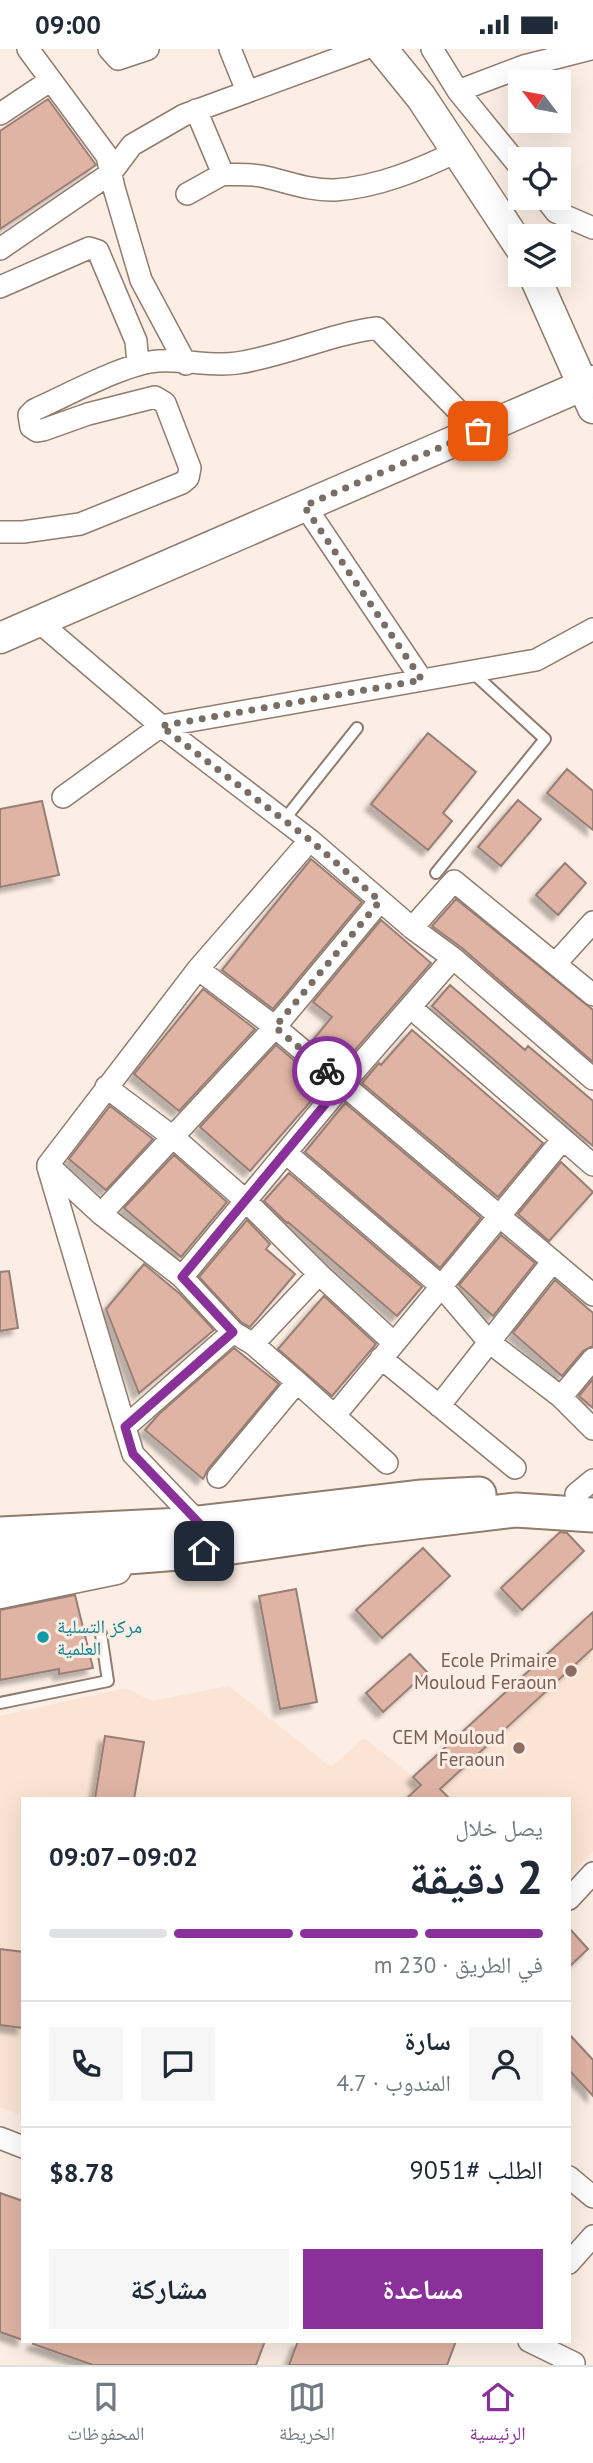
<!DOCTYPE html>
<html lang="ar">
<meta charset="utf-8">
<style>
body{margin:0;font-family:"PT Sans","Noto Naskh Arabic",sans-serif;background:#f6f6f7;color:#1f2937;direction:rtl;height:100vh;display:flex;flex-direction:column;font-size:26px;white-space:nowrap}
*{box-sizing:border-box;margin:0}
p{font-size:23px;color:#747a83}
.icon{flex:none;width:38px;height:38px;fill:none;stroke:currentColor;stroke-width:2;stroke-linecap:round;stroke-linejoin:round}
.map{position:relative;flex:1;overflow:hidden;direction:ltr}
.side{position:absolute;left:21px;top:1748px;width:550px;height:546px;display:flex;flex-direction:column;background:#fff;border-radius:0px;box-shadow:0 7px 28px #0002;direction:rtl}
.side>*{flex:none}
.needle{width:46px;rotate:302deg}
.fabs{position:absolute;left:508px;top:21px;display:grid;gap:14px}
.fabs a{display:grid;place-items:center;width:63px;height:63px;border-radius:0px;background:#fff;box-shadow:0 7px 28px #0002;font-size:35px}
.pin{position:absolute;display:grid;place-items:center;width:60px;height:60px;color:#fff;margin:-30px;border-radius:14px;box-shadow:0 4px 10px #0006}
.courier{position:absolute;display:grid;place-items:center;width:70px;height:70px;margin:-35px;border:5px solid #8a309b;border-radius:50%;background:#fff;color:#222;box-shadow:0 2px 9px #0007}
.summary em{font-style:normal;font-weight:700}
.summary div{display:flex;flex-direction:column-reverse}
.summary{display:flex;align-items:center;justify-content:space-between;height:119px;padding:0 28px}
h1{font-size:46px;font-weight:700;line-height:52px}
.bar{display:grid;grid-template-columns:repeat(4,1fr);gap:10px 7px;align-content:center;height:84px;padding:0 28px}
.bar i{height:9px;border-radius:5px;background:#e0e1e3}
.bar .selected{background:#8a309b}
.bar p{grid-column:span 4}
.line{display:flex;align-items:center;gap:18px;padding:0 28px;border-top:2px solid #e0e1e3}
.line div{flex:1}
.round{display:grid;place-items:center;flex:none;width:74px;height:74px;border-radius:0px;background:#f6f6f7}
.button{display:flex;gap:14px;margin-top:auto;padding:14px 28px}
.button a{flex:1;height:80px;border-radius:0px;background:#8a309b;color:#fff;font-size:28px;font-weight:700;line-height:80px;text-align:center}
.button a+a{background:#f6f6f7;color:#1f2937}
.status{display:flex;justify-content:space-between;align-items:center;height:49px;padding:0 35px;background:#fff;direction:ltr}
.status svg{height:19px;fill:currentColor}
.dock{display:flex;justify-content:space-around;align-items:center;height:98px;border-top:2px solid #e0e1e3;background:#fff;font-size:19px;color:#747a83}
.dock a{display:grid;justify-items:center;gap:4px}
.dock .selected{color:#8a309b}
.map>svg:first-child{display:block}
</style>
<div class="status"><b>09:00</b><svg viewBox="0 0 49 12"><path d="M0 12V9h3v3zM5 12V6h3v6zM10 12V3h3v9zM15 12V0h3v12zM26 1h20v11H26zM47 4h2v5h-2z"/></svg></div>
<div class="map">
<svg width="593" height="2316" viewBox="0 0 593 2316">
<defs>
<filter id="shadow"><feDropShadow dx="-6" dy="6" stdDeviation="2" flood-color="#0004"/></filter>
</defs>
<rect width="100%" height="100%" fill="#fceee4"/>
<path fill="#fbe4d3" d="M593 1563V1802L569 1829V1750H23V2067L0 2058V1667L126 1639 151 1652 229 1637 331 1718 364 1689 414 1728Z"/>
<path fill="#e0b4a5" stroke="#987f76" stroke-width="2" filter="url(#shadow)" d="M48 50 96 116 0 180V82Z
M428 684 476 723 443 764 452 772 428 801 371 755Z
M567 720 593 742V781L547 744Z
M518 751 541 770 501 817 478 798Z
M42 752 59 826 0 838V760Z
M311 810 362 853 273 960 222 921Z
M565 814 586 834 558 866 536 846Z
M456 850 593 961V1013L462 899 432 877Z
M381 871 431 914 341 1017 312 992 332 968 313 953Z
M450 936 525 1001 528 997 593 1052V1097L432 957Z
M203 940 255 980 179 1062 134 1025Z
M412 981 543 1094 498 1148 362 1034 379 1014 381 1016Z
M276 996 324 1037 250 1122 200 1078Z
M345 1054 481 1169 440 1219 305 1103Z
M110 1057 153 1090 106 1141 69 1110Z
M174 1106 227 1153 181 1208 124 1159Z
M561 1113 593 1143 549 1192 518 1165Z
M289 1124 422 1238 397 1267 288 1173 287 1174 264 1152Z
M247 1171 270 1195 266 1200 295 1225 250 1278 241 1273 199 1228Z
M501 1186 535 1214 493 1267 459 1236Z
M144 1215 180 1245 214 1281 139 1344 106 1260Z
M9 1222 18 1279 0 1282V1223Z
M555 1231 593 1264V1297L583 1302 562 1327 513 1284Z
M324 1247 376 1295 332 1347 278 1300Z
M234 1299 279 1335 208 1420 203 1430 145 1381 159 1365Z
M593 1330V1359L579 1347Z
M560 1483 567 1484 584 1502 522 1561 501 1539Z
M423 1499 450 1527 382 1589 356 1561Z
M296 1540 317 1653 280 1660 259 1547Z
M75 1546 93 1619 59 1625V1620L0 1631V1561Z
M593 1563V1599L440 1740 450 1750H406L421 1736 413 1728Z
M410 1605 427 1623 383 1663 366 1644Z
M105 1687 144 1693 134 1750H95Z
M569 1879 588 1900 569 1918Z
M0 1900 23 1903V1979L0 1976Z
M569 1985 593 2011V2047L569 2021Z
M0 2144 23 2152V2291L0 2283Z
M34 2292H265L256 2316H93L33 2295Z
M298 2292H456L447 2316H289Z"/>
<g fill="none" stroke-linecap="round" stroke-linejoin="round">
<g stroke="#907b6d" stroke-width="14">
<path id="lane" d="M284 771 357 679
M436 824 545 690 471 622
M0 1654 108 1632 101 1585"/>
</g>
<g stroke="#907b6d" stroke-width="24">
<path id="street" d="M28 0 107 107 114 139 141 231 186 315
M109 0 118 10 148 0
M230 0 247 42
M432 0 458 42 520 118
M458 42 524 17 591 0
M0 65 51 31
M223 125C236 126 249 125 261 127 286 132 309 142 335 141 378 138 419 121 458 102
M187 145 223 125 196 61
M545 149 556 163 593 179
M0 200 111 124 132 96 184 66 364 0
M0 238 89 199 98 202 136 292 138 315
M305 457 422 631
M0 483H23L80 475 182 434 188 429 190 419 165 354 155 348 88 365 43 381 37 382 31 378 29 366 34 361C66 347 125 314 158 312 184 310 211 318 237 314 285 307 329 285 377 279L478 382
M38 572 161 677 310 791 412 879 453 909 593 1030
M63 748 161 677 536 611 593 580
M412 879 454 832 593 946
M556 914 593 873
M198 920 275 978 593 1246
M410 958 593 1116
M106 1038 173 1088 245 1151 319 1225 394 1294
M286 1104 441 1237 489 1293 561 1348 593 1380
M48 1116 101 1165 182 1228 233 1283 253 1295 297 1333 387 1414
M48 1116 198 920 310 791
M48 1118 133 1405 199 1474 200 1481
M101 1165 275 978 380 852
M182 1228 343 1035 453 909
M253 1295 319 1225
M381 1309 515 1419
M561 1348 593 1310
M439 1357 553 1212
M335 1366 563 1090
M125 1378 233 1283
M218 1428 297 1333
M576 1445 593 1431
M569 1850 593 1824
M0 2089 23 2098
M569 2128 593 2148
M569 2214 593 2187
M529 2292 574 2314"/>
</g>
<g stroke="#907b6d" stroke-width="33">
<path id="secondary" d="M382 0 421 48 520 198
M534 226 593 359
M0 589 593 332
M0 1544 116 1520"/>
</g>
<g stroke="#907b6d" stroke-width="37">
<path id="primary" d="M0 1485 182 1476 422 1448 479 1445
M0 1518 204 1502 365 1479 516 1461 593 1466"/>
</g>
<use href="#lane" stroke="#fff" stroke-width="10"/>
<use href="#street" stroke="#fff" stroke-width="21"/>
<use href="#secondary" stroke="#fff" stroke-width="30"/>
<use href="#primary" stroke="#fff" stroke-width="33"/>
</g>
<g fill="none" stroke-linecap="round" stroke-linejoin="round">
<path stroke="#786e67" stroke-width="7" stroke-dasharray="0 12.6" d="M327 1022 275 978 380 852 310 791 161 677 422 631 304 457 478 382"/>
<path stroke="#8a309b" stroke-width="9" d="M204 1502 199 1474 133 1405 125 1378 233 1283 182 1228 342 1035 327 1022"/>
</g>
<circle fill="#0f9aa8" stroke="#fceee4" stroke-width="2.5" cx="43" cy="1588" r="7"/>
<g fill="#8d6e63" stroke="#fceee4" stroke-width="2.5">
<circle cx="571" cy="1622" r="7"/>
<circle cx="519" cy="1699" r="7"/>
</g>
<g text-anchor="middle" stroke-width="6" stroke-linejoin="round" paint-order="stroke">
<g font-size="19" fill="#0d838f" stroke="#fceee4" text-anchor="start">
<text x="57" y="1584">مركز التسلية<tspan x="57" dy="22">العلمية</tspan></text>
</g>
<g font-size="19" fill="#785e54" stroke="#fceee4" text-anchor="end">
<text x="557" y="1618">Ecole Primaire<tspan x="557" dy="22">Mouloud Feraoun</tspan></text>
<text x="505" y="1695">CEM Mouloud<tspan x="505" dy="22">Feraoun</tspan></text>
</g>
</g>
</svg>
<div class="fabs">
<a><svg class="needle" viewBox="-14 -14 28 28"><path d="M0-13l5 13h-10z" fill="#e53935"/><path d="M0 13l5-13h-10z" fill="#747a83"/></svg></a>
<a><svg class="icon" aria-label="locate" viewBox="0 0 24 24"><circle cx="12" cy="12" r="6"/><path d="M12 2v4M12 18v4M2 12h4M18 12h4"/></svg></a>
<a><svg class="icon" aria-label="layers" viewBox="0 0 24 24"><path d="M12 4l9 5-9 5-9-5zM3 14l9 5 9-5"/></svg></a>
</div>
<div class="pin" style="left:478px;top:382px;background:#ea580c"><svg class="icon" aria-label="bag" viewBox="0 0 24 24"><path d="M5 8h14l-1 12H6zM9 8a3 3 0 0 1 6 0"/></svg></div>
<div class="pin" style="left:204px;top:1502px;background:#1f2937"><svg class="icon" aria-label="home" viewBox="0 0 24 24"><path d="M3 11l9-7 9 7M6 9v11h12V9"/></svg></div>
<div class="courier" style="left:327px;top:1022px"><svg class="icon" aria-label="bike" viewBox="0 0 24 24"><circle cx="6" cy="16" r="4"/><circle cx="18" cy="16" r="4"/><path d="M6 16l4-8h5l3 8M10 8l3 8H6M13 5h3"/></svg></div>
<section class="side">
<div class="summary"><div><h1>2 دقيقة</h1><p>يصل خلال</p></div><em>09:02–09:07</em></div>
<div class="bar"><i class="selected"></i><i class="selected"></i><i class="selected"></i><i></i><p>في الطريق · 230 m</p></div>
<div class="line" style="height:126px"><a class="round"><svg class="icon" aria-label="person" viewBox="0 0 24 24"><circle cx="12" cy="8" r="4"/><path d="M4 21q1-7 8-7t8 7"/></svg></a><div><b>سارة</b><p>المندوب · 4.7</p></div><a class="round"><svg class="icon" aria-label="chat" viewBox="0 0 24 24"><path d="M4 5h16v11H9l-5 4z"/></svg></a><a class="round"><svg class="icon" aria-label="phone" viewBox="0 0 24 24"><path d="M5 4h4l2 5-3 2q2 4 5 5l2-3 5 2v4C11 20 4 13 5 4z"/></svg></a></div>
<div class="line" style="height:91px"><div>الطلب #9051</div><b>$8.78</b></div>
<div class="button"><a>مساعدة</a><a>مشاركة</a></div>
</section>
</div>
<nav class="dock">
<a class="selected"><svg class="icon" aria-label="home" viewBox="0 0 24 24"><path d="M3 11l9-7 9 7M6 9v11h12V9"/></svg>الرئيسية</a>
<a><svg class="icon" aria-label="map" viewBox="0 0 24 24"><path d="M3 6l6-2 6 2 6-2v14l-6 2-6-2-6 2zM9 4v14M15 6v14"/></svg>الخريطة</a>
<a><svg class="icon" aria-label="saved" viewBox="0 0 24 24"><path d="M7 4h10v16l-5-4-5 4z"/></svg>المحفوظات</a>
</nav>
